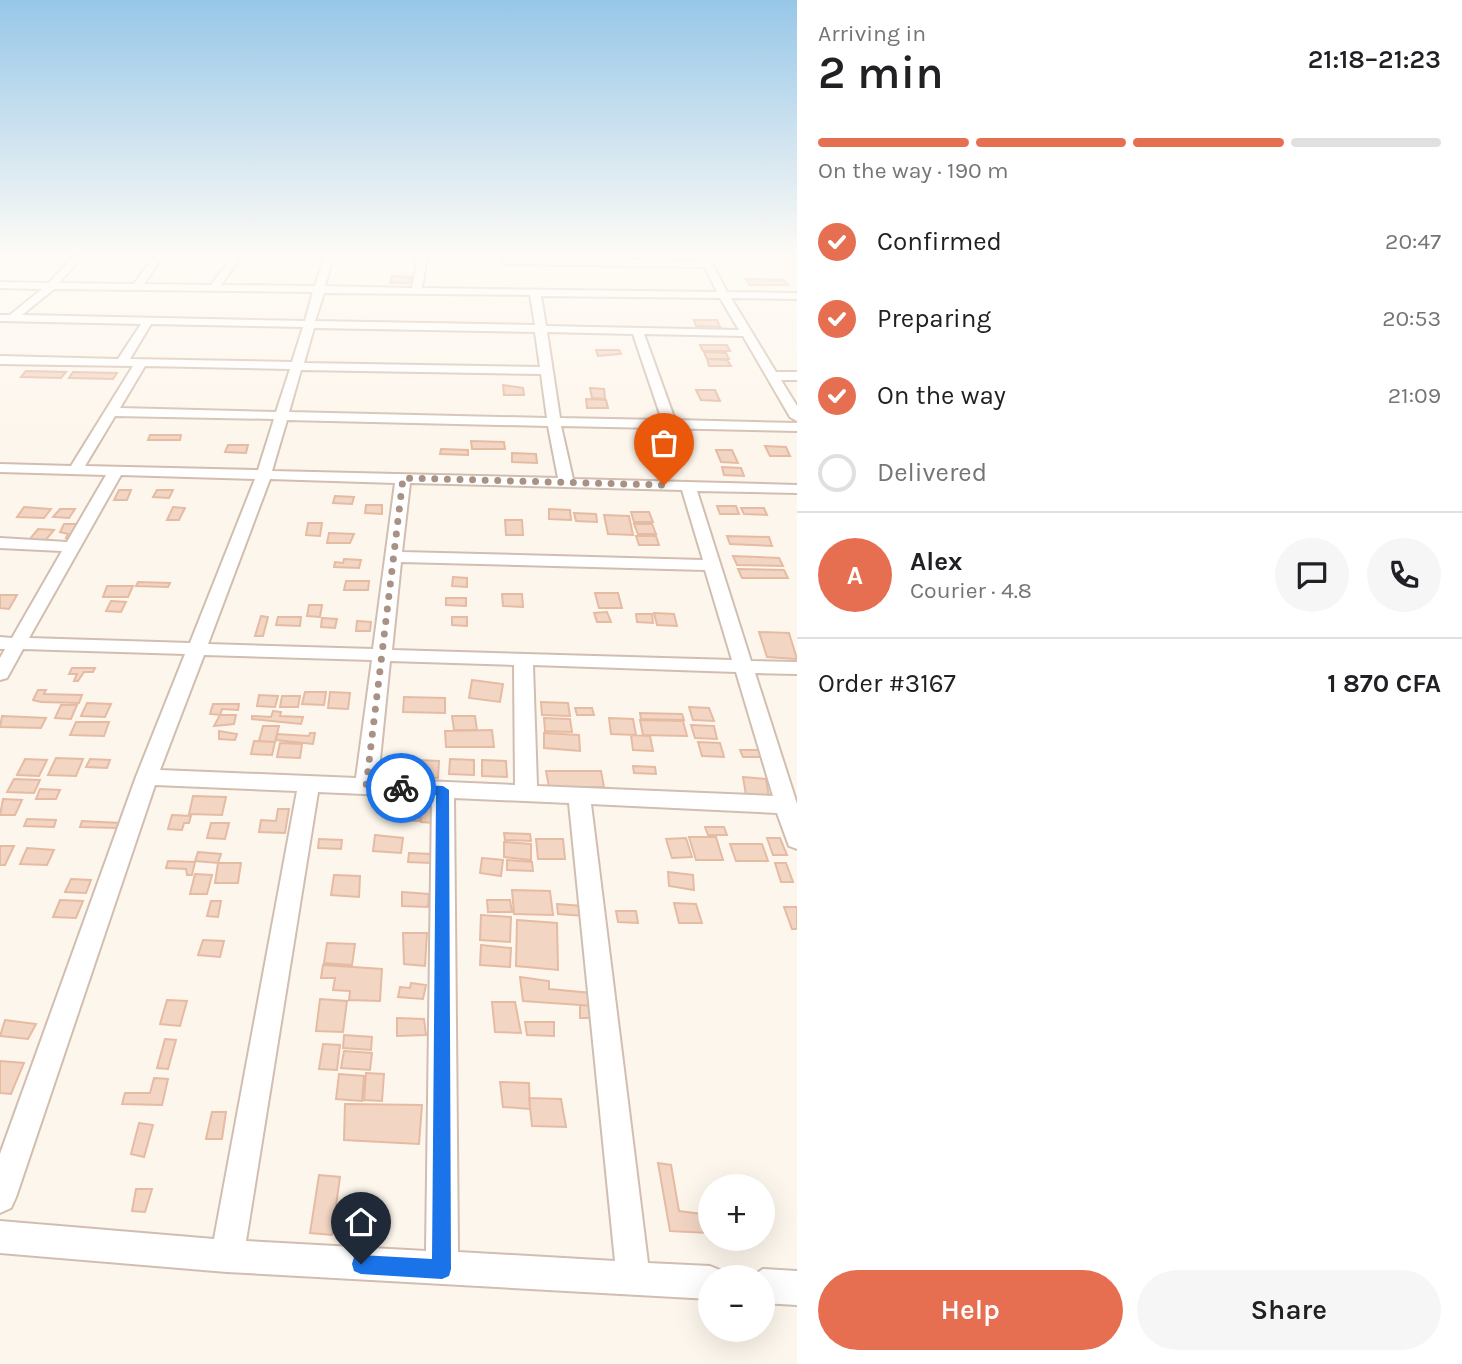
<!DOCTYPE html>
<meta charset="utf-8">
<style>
body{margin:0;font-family:Karla,sans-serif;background:#f6f6f6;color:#202124;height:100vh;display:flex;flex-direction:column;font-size:26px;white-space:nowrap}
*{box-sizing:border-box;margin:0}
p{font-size:23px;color:#757577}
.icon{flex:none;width:38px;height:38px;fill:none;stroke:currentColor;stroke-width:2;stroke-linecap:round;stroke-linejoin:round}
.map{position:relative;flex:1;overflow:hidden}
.sheet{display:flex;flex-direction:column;background:#fff;width:665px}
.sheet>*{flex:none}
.tools{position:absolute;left:698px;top:1174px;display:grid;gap:14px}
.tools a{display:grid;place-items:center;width:77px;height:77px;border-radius:50%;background:#fff;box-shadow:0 7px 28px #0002;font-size:35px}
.pin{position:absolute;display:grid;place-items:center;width:60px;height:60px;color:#fff;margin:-72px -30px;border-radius:50% 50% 50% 0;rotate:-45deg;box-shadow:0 0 7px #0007}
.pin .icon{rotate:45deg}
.courier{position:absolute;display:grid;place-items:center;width:70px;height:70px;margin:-35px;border:5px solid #1a73e8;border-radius:50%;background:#fff;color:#222;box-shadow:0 2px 9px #0007}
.overview em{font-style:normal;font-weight:600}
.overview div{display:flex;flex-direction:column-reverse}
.overview{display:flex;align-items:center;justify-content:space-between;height:119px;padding:0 21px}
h1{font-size:46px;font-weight:600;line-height:52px}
.bar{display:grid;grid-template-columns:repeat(4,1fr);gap:10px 7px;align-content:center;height:84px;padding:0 21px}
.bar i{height:9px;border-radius:5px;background:#e0e0e0}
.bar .active{background:#e76f51}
.bar p{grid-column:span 4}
.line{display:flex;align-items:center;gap:18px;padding:0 21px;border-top:2px solid #e0e0e0}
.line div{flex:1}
.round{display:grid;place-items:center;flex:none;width:74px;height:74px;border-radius:37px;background:#f6f6f6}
ol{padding:0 21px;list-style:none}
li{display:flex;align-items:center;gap:21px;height:77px}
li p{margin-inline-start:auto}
li .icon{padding:7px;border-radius:50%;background:#e76f51;color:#fff;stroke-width:4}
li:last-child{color:#757577}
li i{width:38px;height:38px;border:4px solid #e0e0e0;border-radius:50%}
.primary-button{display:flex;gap:14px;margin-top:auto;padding:14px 21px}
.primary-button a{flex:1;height:80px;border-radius:42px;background:#e76f51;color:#fff;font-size:28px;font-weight:600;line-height:80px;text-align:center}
.primary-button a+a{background:#f6f6f6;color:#202124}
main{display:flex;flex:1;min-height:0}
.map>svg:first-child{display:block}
</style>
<main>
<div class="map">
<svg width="797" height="1364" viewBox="0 0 797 1364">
<rect width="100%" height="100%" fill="#fdf6ec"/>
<path fill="#f3d5c3" stroke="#e6bba3" stroke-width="2" d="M392 276 413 277 409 283H390Z
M746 279 784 280 788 285H750Z
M694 320H717L720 327 696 326Z
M700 345H727L730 351H703Z
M596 350H619L621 354 598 356Z
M704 352 726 353 729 359H707Z
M707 359 727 360 731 366H709Z
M26 371 66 372 61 378 21 377Z
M73 372 117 373 113 379 69 378Z
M503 385 523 388 524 395H504Z
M590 388 604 389 605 399 592 398Z
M696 390H715L720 401 701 400Z
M586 399 606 400 608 408H587Z
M150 435H181L180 440H148Z
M471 441 504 442 505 449H472Z
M228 445H248L246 453 225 452Z
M765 446 786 447 790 456H770Z
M441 449 468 450V455L440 454Z
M716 450H732L738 463 721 462Z
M512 453 536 454 537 463 512 462Z
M644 454 666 455 668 462 645 461Z
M722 467 741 468 744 476 724 475Z
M119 490H131L127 500H114Z
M157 490H173L169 498 153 497Z
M335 496 354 497 352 504 333 503Z
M366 505H382V514L365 513Z
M717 506H736L739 514H720Z
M24 507 51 509 44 518 17 517Z
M173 507 185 508 179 520H167Z
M741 508H764L767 515 744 514Z
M60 509H75L69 518 53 517Z
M549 509 570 510 571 520 549 519Z
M631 512H649L653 522H634Z
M574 513 596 514 597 522 576 521Z
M604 515 629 516 633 535 608 534Z
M505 520H522L523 535H506Z
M308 523H322L320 536 306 535Z
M64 524H80L73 538H66L68 534 60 532Z
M634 524H652L656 534H638Z
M38 529 54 530 45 541 29 540Z
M329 533 354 534 350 543H327Z
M636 536H656L659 545H639Z
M727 536 769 537 772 546 730 544Z
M733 556 779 558 783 566 737 565Z
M344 559 361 560 359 568 334 567 335 562 343 563Z
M738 569 784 570 788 578H742Z
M453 577 467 578V587L452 586Z
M346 581H369L368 590H344Z
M138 582 170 583 168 587 136 586Z
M107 586H133L128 597H103Z
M595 593H618L622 608H599Z
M502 594H522L523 607 503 606Z
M0 595H17L9 609 0 608Z
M446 598H466V606L446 605Z
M111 601 126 602 121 612 106 611Z
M309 605H322L320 617 307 616Z
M607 612 611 622H597L594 613Z
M654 613 674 614 677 626 657 625Z
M636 614H652L653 623 637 622Z
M261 616 268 617 263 636H255Z
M278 617H301L300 626 276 625Z
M452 617H467V626L452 625Z
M322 618 337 619 335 628 321 627Z
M357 621 371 622 370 631H356Z
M759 632 789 633 797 659 767 657Z
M72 668H95L93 672H84L78 681H74L77 674H69Z
M472 680 503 684 500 702 469 698Z
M38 690H46L44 694 82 695 79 703 41 702 33 700Z
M305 692H326L324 705 302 704Z
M330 692 350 693 348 709 328 708Z
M259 695 278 696 275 707 257 706Z
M282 696H300L298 707H280Z
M404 697 445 698V713L403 712Z
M541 702 568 703 570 716 542 715Z
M87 703 111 704 105 717 81 716Z
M213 704H239L238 710 222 709 220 715 210 714Z
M61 705H77L71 719 55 718Z
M689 707 709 708 714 721 693 720Z
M575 708H592L594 715H577Z
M273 711 281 712 280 716 303 717 301 724 252 719V716L271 717Z
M640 713 682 714 684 720 641 719Z
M220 715H236L234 724 214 726Z
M2 716 25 717 46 718 41 728 0 727Z
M452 716H475L477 730H454Z
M544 718 570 719 572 732 545 731Z
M609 718 633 719 636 735 611 734Z
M640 720 683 721 687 736 643 735Z
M76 722H109L104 736 70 735Z
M691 725 714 726 717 739 695 738Z
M263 726H279L275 742 259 741Z
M492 730 494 747H446L445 731Z
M219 731 237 734 235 740 219 739Z
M310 733H315L313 744 276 740 277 734 309 736Z
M544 733 579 735 580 751 544 748Z
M631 735 650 736 653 751 633 750Z
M254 741 275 742 272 755 251 754Z
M698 742 720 743 724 757 702 756Z
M280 743 302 744 300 758 277 757Z
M740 750H760L763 757H743Z
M56 758 83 759 76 776 48 775Z
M25 759 47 760 39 776 17 775Z
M90 759 110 760 107 768 86 767Z
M450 759 474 760V775L449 774Z
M417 760 439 761 438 778 415 777Z
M482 760 506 761 507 777 482 776Z
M633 766 655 767 656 774 634 773Z
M546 771H601L604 787H549Z
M743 777 766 779 769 797 746 795Z
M14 779 40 780 34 793 7 792Z
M40 789 60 790 56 799H36Z
M193 796 226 797 222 815 189 814Z
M3 799 22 800 15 815H0Z
M395 804 419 805V821L394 820Z
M421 805H435V823L421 822Z
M278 809H289L285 833 259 832 261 820 276 821Z
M172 815 191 816 189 823H184L182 830 168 829Z
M27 819 56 820 54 827 24 826Z
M82 821 120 823 118 828 80 827Z
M211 823H229L225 839 207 838Z
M705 827H724L727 835H708Z
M504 833 530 834 531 841 505 840Z
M375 835 403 838 401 853 373 851Z
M689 837H716L723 860H696Z
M686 838 692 857 672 858 666 839Z
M767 838H780L787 855H773Z
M319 839 342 840 341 849 318 848Z
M536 839H563L565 859H538Z
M504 842 531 844V860L504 857Z
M730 844H762L768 861H736Z
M0 846H14L5 865H0Z
M27 848 54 850 47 865 20 864Z
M198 852 221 854 218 863 195 861Z
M409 853 432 854 431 863 408 862Z
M482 858 503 860 501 876 480 873Z
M507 860 532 862 533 871 507 870Z
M168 861 195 862 192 875H187L186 869 166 868Z
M218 863H241L238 883H215Z
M775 863H786L793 882H781Z
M668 872 693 875 694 890 669 886Z
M195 874 212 875 207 894H190Z
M334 875 360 876 359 897 331 895Z
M71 879 91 880 86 893 65 892Z
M512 890 550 891 553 915 514 914Z
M402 892 429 894 428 907 402 906Z
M60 900 83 901 76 918 53 917Z
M487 900H510L512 912H488Z
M211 901H221L218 917 207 916Z
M674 903 696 904 702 923H679Z
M557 904 583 906 584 916 558 914Z
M784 907H797V929H792Z
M616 911H636L638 923 618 922Z
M481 915 511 917 510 942 480 940Z
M517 920 557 923 558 970 516 966Z
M403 933H427L425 966 404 964Z
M203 940 224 941 220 957 198 955Z
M327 943 355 944 352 965 324 963Z
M481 945 511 948 510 967 480 965Z
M323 965 382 969 380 1001 349 1000 350 991 333 990 335 978H321Z
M520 977 549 981V989L592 993 594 1006 523 1001Z
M411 983 426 985 423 999 398 997 400 987 410 988Z
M320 999 347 1001 343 1032 316 1031Z
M167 1000 187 1001 180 1026 160 1024Z
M492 1002H515L521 1033 495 1032Z
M580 1005 594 1006 596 1018H580Z
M397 1018 424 1019 426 1035 397 1036Z
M5 1020 36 1024 28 1039 0 1036Z
M525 1022H554V1036L527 1035Z
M344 1035 372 1037 371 1050 343 1048Z
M165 1039 176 1040 168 1069 157 1068Z
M323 1044 340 1045 337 1070 319 1069Z
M344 1051 372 1053 370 1070 341 1068Z
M0 1061 24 1063 11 1094 0 1093Z
M366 1073 384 1074 382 1101 364 1100Z
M339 1074 364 1076 362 1101 336 1099Z
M154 1078 168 1079 162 1105 122 1104 125 1093H150Z
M500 1082 529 1083 530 1109 503 1107Z
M529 1098 561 1099 566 1127 532 1126Z
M345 1104 422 1105 419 1144 344 1140Z
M212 1112H226L222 1139H206Z
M139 1123 153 1125 144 1157 131 1154Z
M658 1163 671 1165 679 1211 710 1215V1233L670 1231Z
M319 1175 340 1177 332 1235 310 1233Z
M136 1189H152L145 1212 132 1211Z"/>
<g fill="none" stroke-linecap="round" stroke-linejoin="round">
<g stroke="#d1beb0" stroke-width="4">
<path id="minor" d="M75 254H85L59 283 134 284 156 254H164L144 284 211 285 234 254H243L221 285 315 286 325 254H334L325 286 412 288 418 254H427L422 288 717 292 705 267 508 264 503 261 508 258 702 261 699 254H707L727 292 797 293V299L731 298 776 372H797V380H781L797 406V421L790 417 743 336 644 334 675 420 797 423V431L561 426 573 479 797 485V493L697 491 751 661 797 662V674L755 673 797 804V849L789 846 777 813 591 804 648 1263 710 1266 722 1271 724 1278H710V1299L227 1272 0 1253V1221L214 1239 297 791 155 785 16 1197 11 1208 0 1213V1154L136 777 185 654 23 649 7 678 0 680V658L5 649H0V637L12 638 62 551 0 548V538L67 542 106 475 0 472V464L71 466 133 366 0 364V356L118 359 141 324 0 321V315H10L42 289 0 288V282L49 283ZM54 289 313 292 305 321 22 315ZM324 293 530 295 535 325 315 321ZM541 296 720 298 739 330 546 326ZM151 324 303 327 292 362 130 359ZM314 328 535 332 540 367 304 363ZM547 332 633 334 662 420 560 418ZM145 366 290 369 276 412 120 408ZM301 370 541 374 547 418 289 412ZM115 416 274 419 258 470 85 466ZM287 420 548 426 558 478 272 471ZM121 475 255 479 190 643 29 638ZM270 479 395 483 373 649 208 644ZM410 483 682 490 703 560 402 552ZM401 562 705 570 732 660 392 650ZM204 655 372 660 356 778 160 770ZM390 661 514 665 515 785 378 779ZM533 665 736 672 773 796 537 786ZM318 792 432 797 426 1251 246 1241ZM454 798 569 803 615 1261 458 1252Z
M763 1269 797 1271V1305L763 1303V1278H750Z"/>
</g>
<use href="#minor" fill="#fff" fill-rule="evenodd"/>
</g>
<linearGradient id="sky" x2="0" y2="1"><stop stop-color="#97c7e8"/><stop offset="0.57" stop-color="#fefbf6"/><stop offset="1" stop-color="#fefbf6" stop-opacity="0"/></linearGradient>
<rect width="797" height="445" fill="url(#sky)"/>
<path fill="#1a73e8" d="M401 784 443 786 449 790 451 1269 449 1276 442 1279 361 1274 354 1271 352 1264 354 1257 361 1255 432 1259 436 795 397 792V785Z"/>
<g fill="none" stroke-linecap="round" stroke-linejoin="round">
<path stroke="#a89285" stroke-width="7" stroke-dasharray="0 12.6" d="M401 788 366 787 403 478 664 485"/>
</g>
</svg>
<div class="tools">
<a>+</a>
<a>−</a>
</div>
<div class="pin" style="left:664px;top:485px;background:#ea580c"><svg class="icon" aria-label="bag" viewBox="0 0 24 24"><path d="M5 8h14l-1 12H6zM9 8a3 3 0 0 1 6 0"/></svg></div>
<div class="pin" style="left:361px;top:1264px;background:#1f2937"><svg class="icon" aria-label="home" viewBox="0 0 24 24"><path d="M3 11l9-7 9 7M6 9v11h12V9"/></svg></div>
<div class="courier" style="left:401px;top:788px"><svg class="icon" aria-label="bike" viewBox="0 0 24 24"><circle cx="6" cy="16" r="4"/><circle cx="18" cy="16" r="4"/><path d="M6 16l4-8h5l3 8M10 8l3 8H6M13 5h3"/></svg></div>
</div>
<section class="sheet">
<div class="overview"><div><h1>2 min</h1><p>Arriving in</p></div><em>21:18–21:23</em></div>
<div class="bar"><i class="active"></i><i class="active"></i><i class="active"></i><i></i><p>On the way · 190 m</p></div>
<ol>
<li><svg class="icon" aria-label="check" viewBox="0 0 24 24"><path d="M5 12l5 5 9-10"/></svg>Confirmed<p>20:47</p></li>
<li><svg class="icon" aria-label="check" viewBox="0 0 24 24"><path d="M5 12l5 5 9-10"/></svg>Preparing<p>20:53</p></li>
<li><svg class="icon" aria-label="check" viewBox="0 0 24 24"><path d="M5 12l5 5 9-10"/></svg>On the way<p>21:09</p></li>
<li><i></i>Delivered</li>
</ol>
<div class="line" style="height:126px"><b class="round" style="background:#e76f51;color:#fff">A</b><div><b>Alex</b><p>Courier · 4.8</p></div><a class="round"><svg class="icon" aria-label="chat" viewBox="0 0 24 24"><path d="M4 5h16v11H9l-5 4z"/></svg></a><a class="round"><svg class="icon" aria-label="phone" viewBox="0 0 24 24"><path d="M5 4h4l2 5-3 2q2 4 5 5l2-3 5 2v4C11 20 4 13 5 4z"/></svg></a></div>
<div class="line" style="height:91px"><div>Order #3167</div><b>1 870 CFA</b></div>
<div class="primary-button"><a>Help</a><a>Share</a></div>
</section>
</main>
